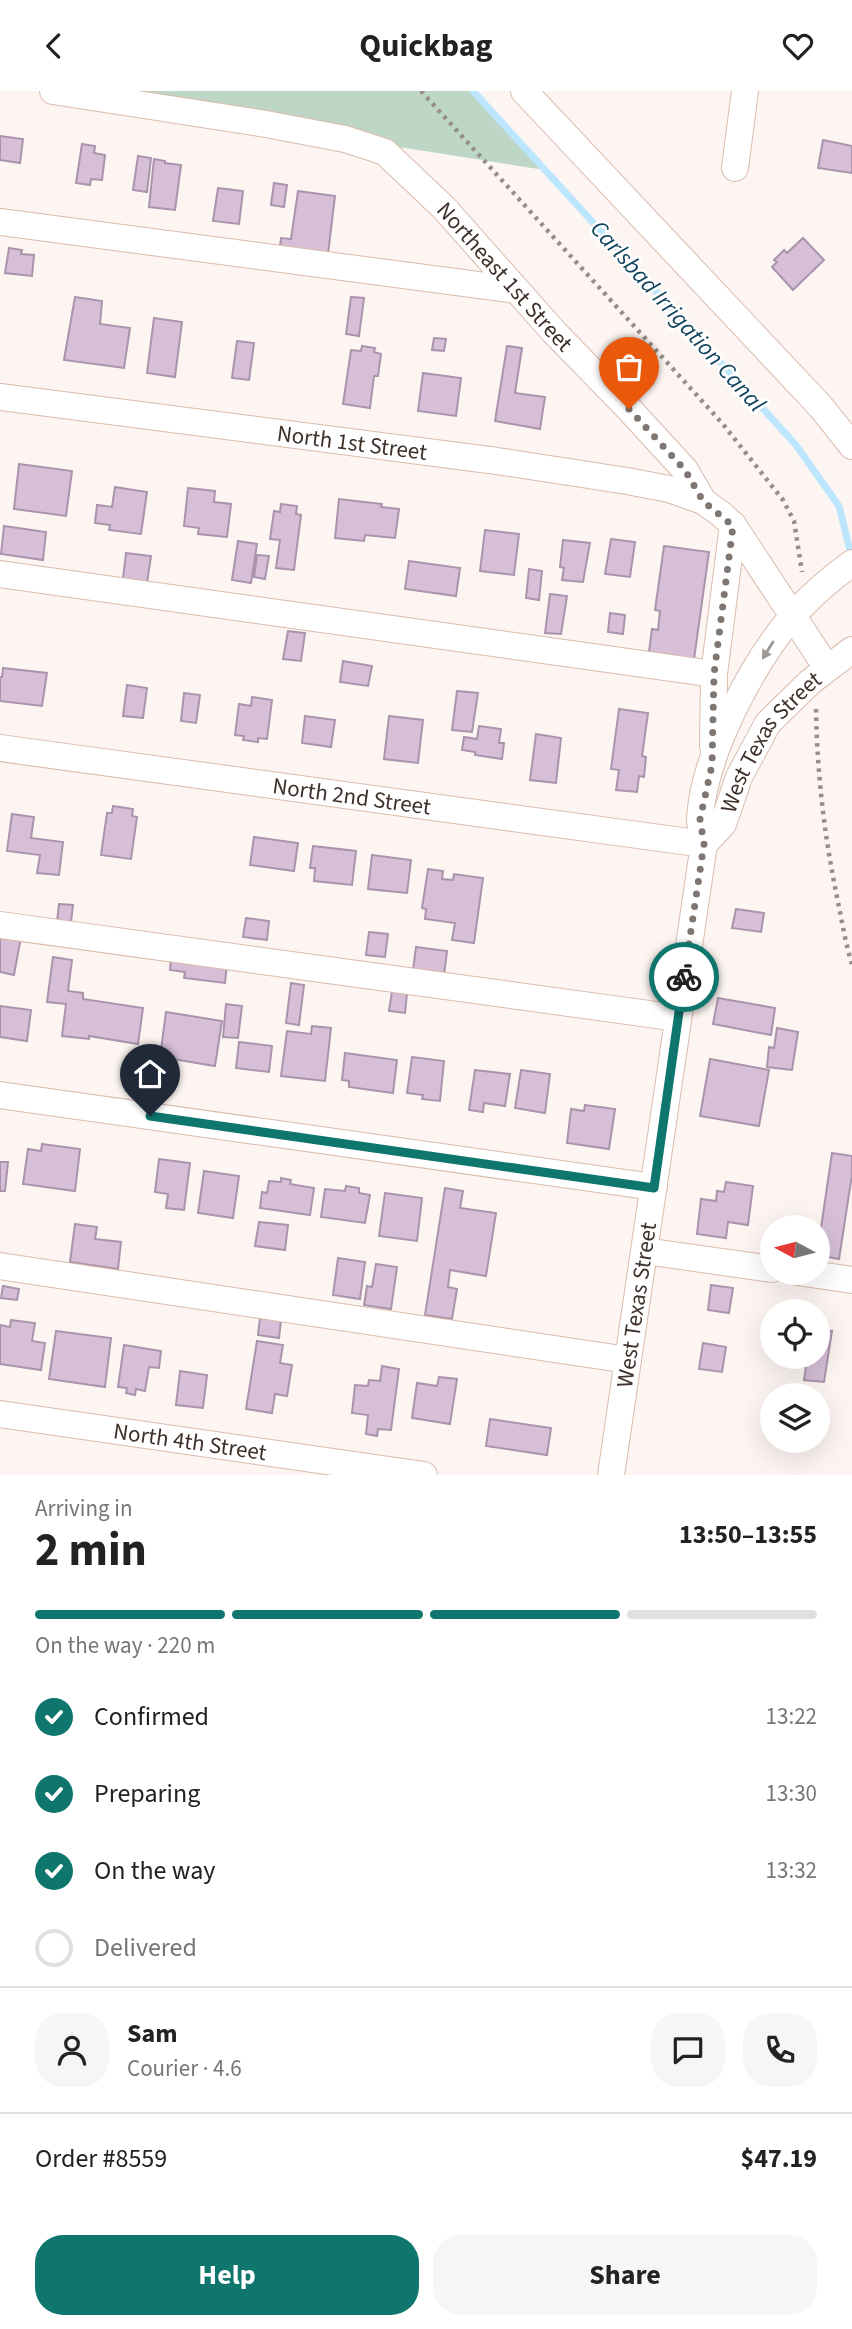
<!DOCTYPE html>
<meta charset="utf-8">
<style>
body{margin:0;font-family:"Source Sans 3",sans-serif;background:#f6f6f6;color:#222;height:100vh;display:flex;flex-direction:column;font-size:26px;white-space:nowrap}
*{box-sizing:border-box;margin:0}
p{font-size:23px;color:#767676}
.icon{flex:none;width:38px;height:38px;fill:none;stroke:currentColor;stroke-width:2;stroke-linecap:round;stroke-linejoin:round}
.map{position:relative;height:1384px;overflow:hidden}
.panel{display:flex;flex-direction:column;background:#fff;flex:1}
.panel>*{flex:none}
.needle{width:46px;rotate:277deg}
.tools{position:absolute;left:760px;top:1124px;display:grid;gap:14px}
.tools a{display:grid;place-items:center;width:70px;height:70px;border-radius:50%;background:#fff;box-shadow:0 7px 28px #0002;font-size:35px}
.pin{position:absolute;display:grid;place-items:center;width:60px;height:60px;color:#fff;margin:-72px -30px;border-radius:50% 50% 50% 0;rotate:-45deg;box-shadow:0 0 7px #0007}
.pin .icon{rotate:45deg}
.courier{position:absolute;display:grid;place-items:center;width:70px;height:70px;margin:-35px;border:5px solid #0f766e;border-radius:50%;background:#fff;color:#222;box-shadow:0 2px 9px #0007}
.summary em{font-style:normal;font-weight:700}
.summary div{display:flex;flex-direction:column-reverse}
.summary{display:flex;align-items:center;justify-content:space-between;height:119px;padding:0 35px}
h1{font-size:46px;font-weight:700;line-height:52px}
.bar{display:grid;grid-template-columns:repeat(4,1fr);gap:10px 7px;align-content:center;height:84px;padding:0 35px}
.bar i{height:9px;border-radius:5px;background:#e0e0e0}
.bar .on{background:#0f766e}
.bar p{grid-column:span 4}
.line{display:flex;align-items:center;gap:18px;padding:0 35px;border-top:2px solid #e0e0e0}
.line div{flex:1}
.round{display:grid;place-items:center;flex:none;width:74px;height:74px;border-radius:28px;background:#f6f6f6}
ol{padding:0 35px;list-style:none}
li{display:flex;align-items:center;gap:21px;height:77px}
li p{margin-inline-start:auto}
li .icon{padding:7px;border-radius:50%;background:#0f766e;color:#fff;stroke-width:4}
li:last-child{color:#767676}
li i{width:38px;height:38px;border:4px solid #e0e0e0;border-radius:50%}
.primary-button{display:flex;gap:14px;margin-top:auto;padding:14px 35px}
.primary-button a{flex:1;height:80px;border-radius:28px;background:#0f766e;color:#fff;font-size:28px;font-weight:700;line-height:80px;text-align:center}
.primary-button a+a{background:#f6f6f6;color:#222}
header{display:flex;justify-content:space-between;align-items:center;height:91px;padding:0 35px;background:#fff;font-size:32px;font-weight:700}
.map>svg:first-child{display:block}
</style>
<header><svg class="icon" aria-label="back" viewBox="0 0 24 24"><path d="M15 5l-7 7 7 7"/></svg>Quickbag<svg class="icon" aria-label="heart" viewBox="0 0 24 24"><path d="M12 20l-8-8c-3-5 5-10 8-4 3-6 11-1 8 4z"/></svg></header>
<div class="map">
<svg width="852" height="1384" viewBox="0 0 852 1384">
<rect width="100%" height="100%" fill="#fcf5f2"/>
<path fill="#bed6c6" d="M45 0H473L545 79Z"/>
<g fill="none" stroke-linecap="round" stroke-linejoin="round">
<path stroke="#bce5fe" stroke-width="7" d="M473 0 796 354 839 415 852 468"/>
</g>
<path fill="#d6bfd7" stroke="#aa94ac" stroke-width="2" d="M0 45 23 48 20 72 0 69Z
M823 49 852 55V82L818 77Z
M82 53 95 55 94 62 105 64 102 89 91 88 90 94 76 92Z
M138 65 151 67 147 101 133 99Z
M154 68 165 70V72L181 74 175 119 149 116Z
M274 92 287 94 284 116 271 114Z
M218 97 243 100 239 133 213 130Z
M298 100 335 105 328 163 279 164 281 147 291 148Z
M803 147 824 169 793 199 772 176 777 171 774 169 784 159 787 162Z
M9 157 22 159 21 163 34 164 32 185 5 182Z
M75 206 102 210 100 233 130 237 124 277 64 269Z
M351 206 364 207 359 245 346 243Z
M154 227 182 231 175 286 147 282Z
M434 247 446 248 444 260 432 259Z
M237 250 254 252 249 289 232 287Z
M362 255 375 257 374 261 381 263 378 285H374L370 317 343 313 351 259 361 260Z
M507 255 522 257 515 302 545 306 540 338 495 330Z
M423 282 461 287 456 325 418 320Z
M19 373 72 380 66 425 14 418Z
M115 396 147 401 141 443 109 439 110 434 95 432 97 414 112 416Z
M188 397 215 400 214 411 231 413 227 446 198 443 199 437 184 435Z
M339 408 382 413 381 416 399 418 395 447 365 444 364 450 335 447Z
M281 413 297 415 296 423 301 424 294 479 276 477 280 449 270 448 274 420 280 421Z
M4 435 46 441 43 469 1 463Z
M485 439 519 443 514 484 480 480Z
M611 448 635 451 630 486 605 483Z
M563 449 590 452 583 491 562 489 564 477 560 476Z
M238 450 257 453 251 492 232 489Z
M664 455 709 461 694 568 649 561 652 538 658 539 660 520 655 519Z
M126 462 151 465 147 492 123 488Z
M257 464 269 465 265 488 254 486Z
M409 470 460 477 456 505 405 498Z
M529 478 542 480 539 509 526 507Z
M550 503 567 505 561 543 545 542Z
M610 522 625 524 623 543 608 541Z
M288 540 305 542 301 570 283 568Z
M343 570 372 575 368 595 340 591Z
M3 577 47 582 42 615 0 610V586H2Z
M127 594 147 597 143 627 123 625Z
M457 600 478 602 472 641 452 639Z
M184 602 200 604 196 632 181 630Z
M252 606 272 609 267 648 258 647V651L243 649 244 645 235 644 239 613 251 615Z
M619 618 648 622 642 665 646 666 644 686 639 685 637 701 616 699 619 679 611 678Z
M305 625 335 629 331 656 302 652Z
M389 625 423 629 418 672 384 668Z
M479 635 501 638 499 652H504L502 668 475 664V661L462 659 464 646 477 648Z
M536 643 561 647 556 692 530 689Z
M113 715 133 718 132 725 137 726 131 768 101 764 107 722H112Z
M12 723 34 726 31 747 63 751 59 784 37 782 40 764 7 760Z
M254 746 298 752 294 780 250 774Z
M313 755 356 760 352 794 314 790 315 777H310Z
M372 764 411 769 407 802 368 798Z
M428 778 443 780 442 788 453 789 454 783 483 787 474 852 452 849 455 832 425 828 426 818 422 817Z
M59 813 73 814 71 832 57 831Z
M736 818 764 822 761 841 732 837Z
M246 827 269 830 267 849 243 846Z
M369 841 388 843 385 866 366 864Z
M0 844 21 846 14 884 0 881Z
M416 856 447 860 444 884 413 879Z
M53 866 72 869 68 900 83 902V908L143 917 138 953 89 945V948L62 945 66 913 47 911Z
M171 866 227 873 225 892 184 887 185 881 170 879Z
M291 892 304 894 299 934 286 932Z
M392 900 407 902 405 922 389 920Z
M718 907 775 917 771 944 713 933Z
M226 913 242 915 238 947 223 946Z
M0 915 31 919 27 950 0 946Z
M166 921 222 930 215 975 160 966Z
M312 935 331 937 325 990 281 985 287 940 311 943Z
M777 937 798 941 792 979 767 976 769 956 774 957Z
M239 951 272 955 269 981 236 977Z
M345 962 397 969 393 1002 349 996V990L342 989Z
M412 966 444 970 440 1010 422 1008 423 1004 407 1002Z
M710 968 769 979 759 1035 700 1025Z
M475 979 510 983 505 1015 484 1012 483 1021 469 1019Z
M521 979 550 983 545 1022 515 1017Z
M585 1014 615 1018 609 1058 567 1052 571 1018 584 1020Z
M42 1053 80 1058 75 1100 23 1093 28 1058 41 1060Z
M832 1062 852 1065V1084L839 1168 817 1164Z
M159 1068 190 1072 184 1119 166 1117 168 1103 155 1101Z
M0 1071H8L5 1100H0Z
M204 1080 239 1085 233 1127 198 1122Z
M281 1087 291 1089 290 1093 314 1097 310 1124 260 1117 262 1101 267 1102 269 1090 281 1091Z
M726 1091 753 1095 748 1134 728 1131 726 1147 697 1143 701 1108 716 1110 717 1100 724 1101Z
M346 1095 359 1097V1102L370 1104 365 1132 321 1126 325 1098 345 1100Z
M445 1097 463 1100 460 1117 496 1122 486 1185 450 1179 448 1196 457 1198 452 1228 425 1224Z
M385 1102 422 1107 417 1150 379 1145Z
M259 1131 288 1134 285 1159 255 1155Z
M75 1133 97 1136 95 1148 121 1151 118 1178 70 1171Z
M338 1167 365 1171 360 1208 333 1204Z
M376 1173 397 1176 391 1218 364 1214 367 1195 372 1196Z
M711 1194 733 1197 729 1222 708 1219Z
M3 1195 19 1198 17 1209 1 1207Z
M260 1227 281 1229 279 1247 258 1244Z
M11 1229 35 1232 32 1250 45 1252 41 1279 0 1273V1234L10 1236Z
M817 1239 832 1240 824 1291 804 1289 806 1276 790 1274 791 1265H817Z
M56 1240 111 1247 105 1296 49 1288Z
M257 1250 283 1254 280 1272 292 1274 287 1305 275 1303 272 1322 246 1318Z
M703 1252 726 1256 722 1281 699 1278Z
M124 1254 161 1260 159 1277 149 1276 145 1300 136 1298 135 1304 126 1302 127 1297 118 1296Z
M382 1275 399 1278 391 1339 378 1338 377 1345 366 1343 368 1324 352 1322 355 1294 368 1295 369 1289 380 1290Z
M180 1280 207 1284 203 1317 176 1314Z
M439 1286 457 1288 450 1333 412 1327 417 1292 437 1295Z
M490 1328 551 1337 547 1364 486 1355Z"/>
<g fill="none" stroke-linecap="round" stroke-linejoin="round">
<g stroke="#dabbab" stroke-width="28">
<g id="minor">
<path id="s1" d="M53 0 266 33 345 48 385 61 444 117 554 241 629 318 685 379 703 410 721 423 733 434 827 577"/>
<path d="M524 0 821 316 852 355"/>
<path d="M735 77 745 0"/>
<path d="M0 131 516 199"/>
<path id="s2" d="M0 306 497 370 627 390 669 398 703 410"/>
<path d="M0 483 714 583"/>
<path d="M713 655 714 583 733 434"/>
<path id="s3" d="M0 657 704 753"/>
<path id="s4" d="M704 753 723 733 739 686 768 632 810 591 852 559"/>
<path d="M0 834 678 927"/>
<path d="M0 1004 654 1096"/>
<path d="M645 1160 772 1178"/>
<path d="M0 1175 628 1269"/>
<path d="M797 1181 852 1189"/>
<path id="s5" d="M0 1323 424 1384"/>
<path id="s6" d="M611 1384 704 753C703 745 700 735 700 727 704 664 752 572 793 525 810 505 830 488 852 472"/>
</g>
</g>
<path stroke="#988e89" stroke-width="4.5" stroke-dasharray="3.5 5" stroke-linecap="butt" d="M421 0 722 332 783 409 794 430 802 481
M816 618C817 685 825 750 839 816 843 835 846 855 852 873"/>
<use href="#minor" stroke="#fff" stroke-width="26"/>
</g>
<defs><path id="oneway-solid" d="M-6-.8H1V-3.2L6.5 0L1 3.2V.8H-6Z" transform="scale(1.75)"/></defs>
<use fill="#9e9895" href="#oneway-solid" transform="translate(768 559) rotate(122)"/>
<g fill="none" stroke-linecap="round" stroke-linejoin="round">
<path stroke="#807671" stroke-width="7" stroke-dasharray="0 12.6" d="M629 318 685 379 703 410 733 435 714 583 712 674 700 728 704 753 684 886"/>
<path stroke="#0f766e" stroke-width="9" d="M150 1025 654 1097 684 886"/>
</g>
<g text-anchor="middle" stroke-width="5" stroke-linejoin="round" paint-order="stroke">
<g font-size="23" fill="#3e312b" stroke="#fff">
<text dy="8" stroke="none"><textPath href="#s1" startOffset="511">Northeast 1st Street</textPath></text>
<text dy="8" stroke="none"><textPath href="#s2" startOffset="355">North 1st Street</textPath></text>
<text dy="8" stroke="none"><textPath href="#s4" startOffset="124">West Texas Street</textPath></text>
<text dy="8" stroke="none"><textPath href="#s3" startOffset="355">North 2nd Street</textPath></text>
<text dy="8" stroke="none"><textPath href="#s6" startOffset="172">West Texas Street</textPath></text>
<text dy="8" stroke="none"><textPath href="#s5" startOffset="192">North 4th Street</textPath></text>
</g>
<g font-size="24" font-style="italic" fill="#12445d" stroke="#fff">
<text transform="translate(678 225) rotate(48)" y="8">Carlsbad Irrigation Canal</text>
</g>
</g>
</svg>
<div class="tools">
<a><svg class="needle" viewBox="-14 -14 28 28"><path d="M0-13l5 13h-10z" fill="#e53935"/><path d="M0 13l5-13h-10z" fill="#767676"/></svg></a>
<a><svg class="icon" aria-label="locate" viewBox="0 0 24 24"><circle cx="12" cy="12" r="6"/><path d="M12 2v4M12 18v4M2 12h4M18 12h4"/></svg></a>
<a><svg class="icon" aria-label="layers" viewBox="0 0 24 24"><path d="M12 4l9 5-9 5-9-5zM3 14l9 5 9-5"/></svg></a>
</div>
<div class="pin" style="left:629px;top:318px;background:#ea580c"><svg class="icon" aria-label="bag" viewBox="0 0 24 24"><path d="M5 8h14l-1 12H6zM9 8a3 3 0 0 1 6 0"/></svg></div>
<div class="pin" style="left:150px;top:1025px;background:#1f2937"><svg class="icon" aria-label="home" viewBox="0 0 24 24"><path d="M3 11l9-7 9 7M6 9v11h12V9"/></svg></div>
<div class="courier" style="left:684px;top:886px"><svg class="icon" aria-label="bike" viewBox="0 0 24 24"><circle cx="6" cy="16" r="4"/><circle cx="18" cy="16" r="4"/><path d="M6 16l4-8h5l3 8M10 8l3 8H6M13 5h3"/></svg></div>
</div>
<section class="panel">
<div class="summary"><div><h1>2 min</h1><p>Arriving in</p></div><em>13:50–13:55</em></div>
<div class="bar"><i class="on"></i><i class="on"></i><i class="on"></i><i></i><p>On the way · 220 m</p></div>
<ol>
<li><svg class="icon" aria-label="check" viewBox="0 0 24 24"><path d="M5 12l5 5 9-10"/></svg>Confirmed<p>13:22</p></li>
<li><svg class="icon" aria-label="check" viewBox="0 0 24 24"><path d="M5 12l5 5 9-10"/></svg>Preparing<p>13:30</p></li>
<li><svg class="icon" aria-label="check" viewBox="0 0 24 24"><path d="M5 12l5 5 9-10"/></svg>On the way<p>13:32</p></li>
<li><i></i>Delivered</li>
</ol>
<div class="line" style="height:126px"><a class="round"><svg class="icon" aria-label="person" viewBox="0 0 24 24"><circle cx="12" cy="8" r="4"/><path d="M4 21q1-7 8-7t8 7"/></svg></a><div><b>Sam</b><p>Courier · 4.6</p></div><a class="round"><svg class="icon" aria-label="chat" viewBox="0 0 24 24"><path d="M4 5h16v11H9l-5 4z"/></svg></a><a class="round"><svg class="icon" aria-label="phone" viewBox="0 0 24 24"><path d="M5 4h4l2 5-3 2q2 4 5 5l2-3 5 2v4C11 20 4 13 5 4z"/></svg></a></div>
<div class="line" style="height:91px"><div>Order #8559</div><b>$47.19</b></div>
<div class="primary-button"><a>Help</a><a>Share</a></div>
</section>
